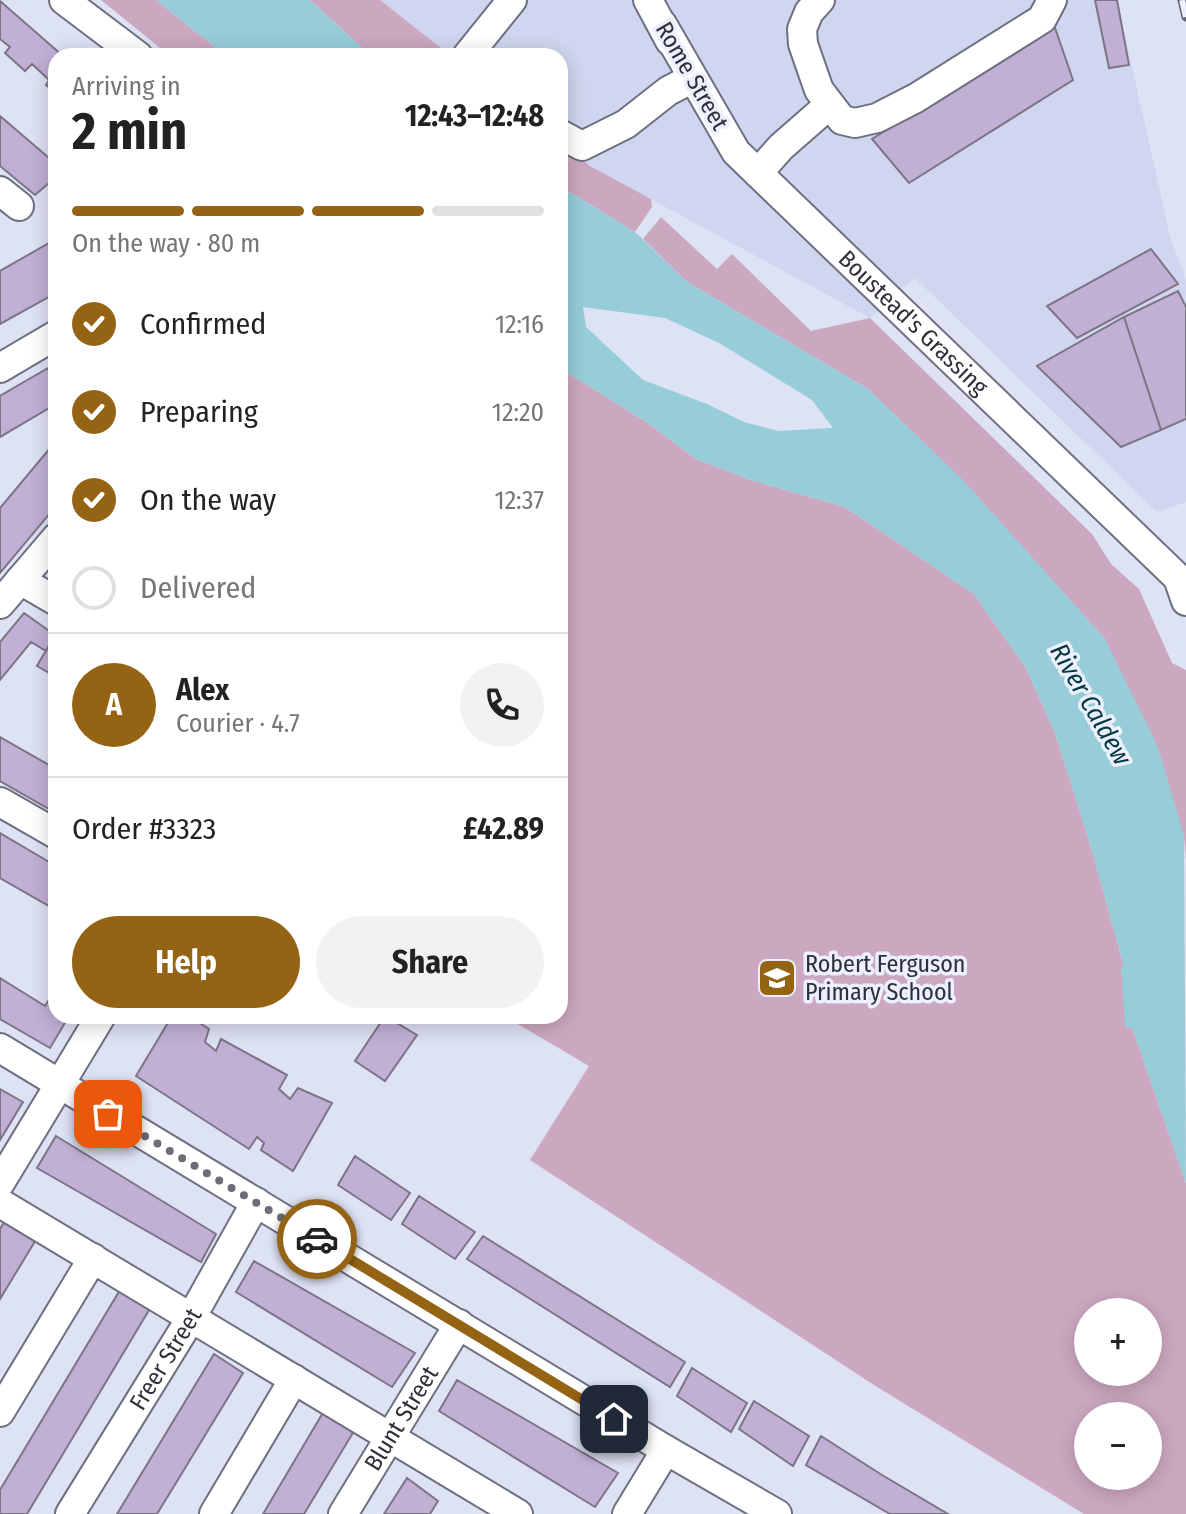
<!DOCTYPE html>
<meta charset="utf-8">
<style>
body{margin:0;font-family:"Fira Sans Condensed",sans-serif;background:#f2f2f2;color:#222;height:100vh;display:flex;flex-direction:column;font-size:30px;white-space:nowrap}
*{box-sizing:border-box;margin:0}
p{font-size:26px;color:#767676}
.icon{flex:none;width:44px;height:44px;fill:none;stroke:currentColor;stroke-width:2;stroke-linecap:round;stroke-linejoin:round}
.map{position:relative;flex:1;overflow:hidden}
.drawer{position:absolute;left:48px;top:48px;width:520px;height:976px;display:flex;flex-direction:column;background:#fff;border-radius:24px;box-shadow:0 4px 20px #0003}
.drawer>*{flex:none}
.tools{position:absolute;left:1074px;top:1298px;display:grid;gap:16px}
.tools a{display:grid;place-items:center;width:88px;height:88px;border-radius:50%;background:#fff;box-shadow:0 4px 20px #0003;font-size:40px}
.pin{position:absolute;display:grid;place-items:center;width:68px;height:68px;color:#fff;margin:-34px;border-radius:16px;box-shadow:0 4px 12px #0006}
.courier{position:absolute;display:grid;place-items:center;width:80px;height:80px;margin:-40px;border:6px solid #946414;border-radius:50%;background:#fff;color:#222;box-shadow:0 2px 10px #0007}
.head em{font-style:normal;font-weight:700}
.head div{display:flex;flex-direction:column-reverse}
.head{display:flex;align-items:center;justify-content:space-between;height:136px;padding:0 24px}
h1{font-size:52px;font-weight:700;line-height:60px}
.bar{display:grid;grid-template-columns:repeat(4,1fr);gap:12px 8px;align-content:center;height:96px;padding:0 24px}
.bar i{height:10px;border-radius:6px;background:#e0e0e0}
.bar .current{background:#946414}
.bar p{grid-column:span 4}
.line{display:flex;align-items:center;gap:20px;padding:0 24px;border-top:2px solid #e0e0e0}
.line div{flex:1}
.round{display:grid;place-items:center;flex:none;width:84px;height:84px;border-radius:42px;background:#f2f2f2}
ol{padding:0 24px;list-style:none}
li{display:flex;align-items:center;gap:24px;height:88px}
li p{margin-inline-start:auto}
li .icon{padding:8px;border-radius:50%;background:#946414;color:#fff;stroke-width:4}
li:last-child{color:#767676}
li i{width:44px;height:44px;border:4px solid #e0e0e0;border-radius:50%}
.action{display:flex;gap:16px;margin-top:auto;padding:16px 24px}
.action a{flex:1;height:92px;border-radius:48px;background:#946414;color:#fff;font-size:32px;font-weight:700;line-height:92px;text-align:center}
.action a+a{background:#f2f2f2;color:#222}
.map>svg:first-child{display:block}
</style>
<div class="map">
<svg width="1186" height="1514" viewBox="0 0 1186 1514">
<rect width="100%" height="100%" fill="#dde2f4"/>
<path fill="#d0d6ef" d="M380 0H1117L1170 236 1186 280V502L1157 512 915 278 870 318 590 166 560 142V56H451Z"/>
<path fill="#cca8c0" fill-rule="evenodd" d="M101 0H156L226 56H170Z
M310 0H380L451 56H371Z
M560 142 590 166 651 199 652 207 635 232 573 194 560 189Z
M661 217 717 269 732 254 811 331 870 318 1092 534 1111 564 1139 589 1172 663 1186 670V859L1184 836 1105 639 963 481 868 389 687 282 643 239Z
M560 368 648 423 696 459 751 480 845 507 974 594 1026 668 1055 733 1089 840 1125 970 1128 1016 1186 1183V1514H1084L874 1385 530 1160 589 1066 504 1016H560ZM1088 1312H1148V1372H1088ZM1088 1416H1148V1476H1088Z"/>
<path fill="#96cdd9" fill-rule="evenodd" d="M156 0H310L371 56H226Z
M560 189 573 194 635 232 687 282 868 389 963 480 1105 639 1158 747 1184 836 1186 1183 1128 1016 1125 970 1089 840 1055 733 1026 668 974 594 845 507 751 480 696 459 648 423 560 368ZM583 307 665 318 721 344 812 400 833 428 778 431 744 422 707 404 643 380 586 327Z"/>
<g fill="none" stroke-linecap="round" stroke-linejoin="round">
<path stroke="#96cdd9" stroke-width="8" d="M1125 970 1129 1024"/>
</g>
<path fill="#c2afd6" stroke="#7d7585" stroke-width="2" d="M1095 0H1117L1129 65 1109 68Z
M0 1 63 56H56V93L46 85 49 80 32 64 25 71 5 53 10 47 0 39Z
M1054 25 1073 80 909 183 872 139Z
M0 116 56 164V177L35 195 0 166Z
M56 239V293L0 324V271Z
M1151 249 1178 284 1077 338 1047 306Z
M1178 291 1186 307V419L1161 430 1124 317Z
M1124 317 1161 430 1121 447 1037 366Z
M48 368 56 382V404L0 437V396Z
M56 441V506L0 573V508Z
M24 613 55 635 46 651 31 642 0 680V642Z
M55 635 56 636V677L37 666Z
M0 737 56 769V813L0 781Z
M0 833 56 866V910L0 878Z
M0 978 45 1006 56 989V1016H69L50 1048 0 1019Z
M172 1016H189L209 1029 205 1042 216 1051 221 1039 287 1075 279 1089 290 1099 298 1088 332 1103 293 1171 261 1150 264 1143 257 1137 249 1149 136 1076Z
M385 1016 417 1035 385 1081 355 1061Z
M0 1089 23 1102 0 1140Z
M56 1136 216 1234 201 1262 37 1168Z
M355 1156 410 1193 391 1220 338 1185Z
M419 1196 475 1232 455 1259 402 1224Z
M7 1217 37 1238 0 1299V1229Z
M483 1236 685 1362 670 1387 467 1259Z
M254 1261 415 1353 392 1387 236 1292Z
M123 1285 152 1305 27 1514H0V1490Z
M214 1354 243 1373 157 1514H117Z
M692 1368 747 1403 731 1432 677 1396Z
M457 1380 618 1473 595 1507 439 1411Z
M754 1401 809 1436 793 1466 739 1429Z
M324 1411 354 1431 304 1514H263Z
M821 1436 882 1475 948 1514H890L806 1465Z
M407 1478 438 1501 430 1514H384Z"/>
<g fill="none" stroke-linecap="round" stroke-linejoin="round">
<g stroke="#6d7081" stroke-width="32">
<g id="minor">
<path d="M64 0 138 56"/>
<path d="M648 0 670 41"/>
<path d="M820 0 809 12 802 29 803 44 819 90 842 120 855 123 877 118 916 98 1042 19 1052 0"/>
<path id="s1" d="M662 24 736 152 1178 578 1186 601"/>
<path d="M467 56 512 0"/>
<path d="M560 134 582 146 626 124 668 91 689 80"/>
<path d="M758 173 781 147 829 105"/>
<path d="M0 191 19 206"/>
<path d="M0 368 56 335"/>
<path d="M20 580 56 601"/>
<path d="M0 604 56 538"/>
<path d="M0 802 56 834"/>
<path d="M0 1048 666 1450 777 1514"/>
<path d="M0 1183 101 1016"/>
<path d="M0 1203 518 1514"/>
<path d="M0 1412 93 1258"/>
<path id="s2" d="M70 1514 191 1318 256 1202"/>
<path d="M214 1514 294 1379"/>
<path id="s3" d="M343 1514 459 1324"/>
<path d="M627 1514 666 1450"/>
</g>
</g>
<use href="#minor" stroke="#fff" stroke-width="28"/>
<g stroke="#5d606a" stroke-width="9">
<path id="rail" d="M1182 0 1186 17"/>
</g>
<use href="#rail" stroke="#eceffe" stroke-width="6" stroke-dasharray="18" stroke-linecap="butt"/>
</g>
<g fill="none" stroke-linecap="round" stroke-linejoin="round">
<path stroke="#6b6e79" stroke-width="8" stroke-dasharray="0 14.4" d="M108 1114 317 1239"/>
<path stroke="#946414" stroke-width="10" d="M317 1239 614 1419"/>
</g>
<defs>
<g id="school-square" transform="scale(2)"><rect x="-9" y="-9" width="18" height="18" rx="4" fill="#946414" stroke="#eceffe"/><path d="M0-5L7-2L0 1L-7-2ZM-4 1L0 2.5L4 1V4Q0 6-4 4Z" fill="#fff"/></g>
</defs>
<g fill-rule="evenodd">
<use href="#school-square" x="777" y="978"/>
</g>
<g text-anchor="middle" stroke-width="7" stroke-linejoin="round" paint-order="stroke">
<g font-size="24" fill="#2e3037" stroke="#eceffe">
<text transform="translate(692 76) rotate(60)" y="8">Rome Street</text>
<text dy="8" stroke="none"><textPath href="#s1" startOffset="394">Boustead's Grassing</textPath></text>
<text dy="8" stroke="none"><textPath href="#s2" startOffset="182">Freer Street</textPath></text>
<text dy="8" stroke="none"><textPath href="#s3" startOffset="112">Blunt Street</textPath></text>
</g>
<g font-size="24" fill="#2e3037" stroke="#eceffe" text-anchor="start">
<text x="805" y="972">Robert Ferguson<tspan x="805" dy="28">Primary School</tspan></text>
</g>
<g font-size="26" font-style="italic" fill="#023841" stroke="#eceffe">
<text transform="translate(1091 704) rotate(60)" y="9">River Caldew</text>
</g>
</g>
</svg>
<div class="tools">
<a>+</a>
<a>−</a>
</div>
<div class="pin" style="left:108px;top:1114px;background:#ea580c"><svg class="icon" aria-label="bag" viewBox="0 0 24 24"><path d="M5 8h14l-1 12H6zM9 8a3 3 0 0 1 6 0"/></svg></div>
<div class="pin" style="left:614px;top:1419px;background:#1f2937"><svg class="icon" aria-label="home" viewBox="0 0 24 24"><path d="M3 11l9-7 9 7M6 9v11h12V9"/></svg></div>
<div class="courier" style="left:317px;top:1239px"><svg class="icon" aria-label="car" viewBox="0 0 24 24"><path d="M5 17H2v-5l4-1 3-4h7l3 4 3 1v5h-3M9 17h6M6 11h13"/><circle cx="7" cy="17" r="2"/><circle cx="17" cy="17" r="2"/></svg></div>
<section class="drawer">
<div class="head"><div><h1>2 min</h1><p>Arriving in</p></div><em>12:43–12:48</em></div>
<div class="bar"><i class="current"></i><i class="current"></i><i class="current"></i><i></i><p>On the way · 80 m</p></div>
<ol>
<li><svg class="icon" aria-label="check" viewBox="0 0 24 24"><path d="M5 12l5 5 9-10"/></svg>Confirmed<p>12:16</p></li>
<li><svg class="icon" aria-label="check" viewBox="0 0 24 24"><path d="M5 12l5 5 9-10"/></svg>Preparing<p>12:20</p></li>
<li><svg class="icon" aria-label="check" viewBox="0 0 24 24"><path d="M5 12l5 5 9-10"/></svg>On the way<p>12:37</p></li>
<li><i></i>Delivered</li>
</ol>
<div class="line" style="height:144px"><b class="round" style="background:#946414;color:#fff">A</b><div><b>Alex</b><p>Courier · 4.7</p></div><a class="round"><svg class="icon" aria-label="phone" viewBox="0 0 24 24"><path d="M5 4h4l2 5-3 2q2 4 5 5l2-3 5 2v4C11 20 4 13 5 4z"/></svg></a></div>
<div class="line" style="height:104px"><div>Order #3323</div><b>£42.89</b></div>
<div class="action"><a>Help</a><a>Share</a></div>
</section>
</div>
